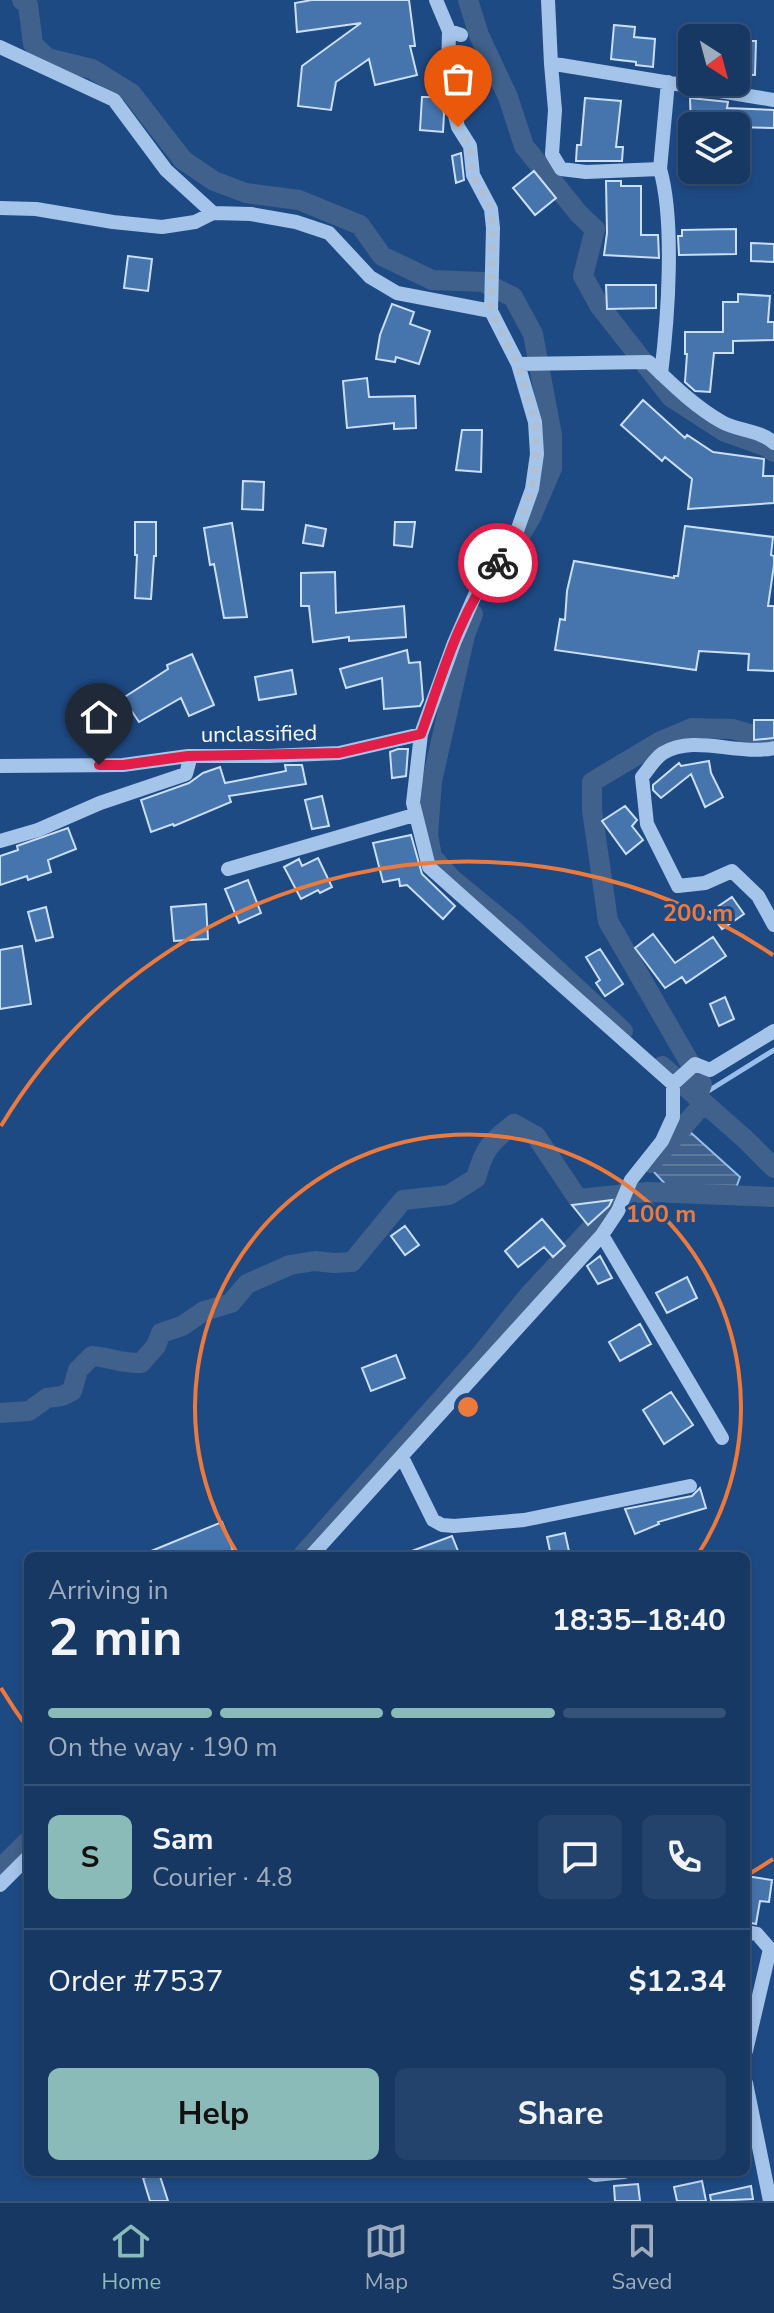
<!DOCTYPE html>
<meta charset="utf-8">
<style>
body{margin:0;font-family:"Nunito Sans",sans-serif;background:#23436c;color:#f1f3f6;height:100vh;display:flex;flex-direction:column;font-size:30px;white-space:nowrap}
*{box-sizing:border-box;margin:0}
p{font-size:26px;color:#9eacbe}
.icon{flex:none;width:44px;height:44px;fill:none;stroke:currentColor;stroke-width:2;stroke-linecap:round;stroke-linejoin:round}
.map{position:relative;flex:1;overflow:hidden}
.side{position:absolute;left:24px;top:1552px;width:726px;height:624px;display:flex;flex-direction:column;background:#163863;border-radius:12px;box-shadow:0 4px 12px #0003,0 0 0 2px #355278}
.side>*{flex:none}
.needle{width:52px;rotate:144deg}
.tools{position:absolute;left:678px;top:24px;display:grid;gap:16px}
.tools a{display:grid;place-items:center;width:72px;height:72px;border-radius:12px;background:#163863;box-shadow:0 4px 12px #0003,0 0 0 2px #355278;font-size:40px}
.pin{position:absolute;display:grid;place-items:center;width:68px;height:68px;color:#fff;margin:-82px -34px;border-radius:50% 50% 50% 0;rotate:-45deg;box-shadow:0 0 8px #0007}
.pin .icon{rotate:45deg}
.courier{position:absolute;display:grid;place-items:center;width:80px;height:80px;margin:-40px;border:6px solid #e11d48;border-radius:50%;background:#fff;color:#222;box-shadow:0 2px 10px #0007}
.overview em{font-style:normal;font-weight:700}
.overview div{display:flex;flex-direction:column-reverse}
.overview{display:flex;align-items:center;justify-content:space-between;height:136px;padding:0 24px}
h1{font-size:52px;font-weight:700;line-height:60px}
.bar{display:grid;grid-template-columns:repeat(4,1fr);gap:12px 8px;align-content:center;height:96px;padding:0 24px}
.bar i{height:10px;border-radius:6px;background:#355278}
.bar .selected{background:#8bbbb9}
.bar p{grid-column:span 4}
.line{display:flex;align-items:center;gap:20px;padding:0 24px;border-top:2px solid #355278}
.line div{flex:1}
.round{display:grid;place-items:center;flex:none;width:84px;height:84px;border-radius:12px;background:#23436c}
.primary-button{display:flex;gap:16px;margin-top:auto;padding:16px 24px}
.primary-button a{flex:1;height:92px;border-radius:12px;background:#8bbbb9;color:#111;font-size:32px;font-weight:700;line-height:92px;text-align:center}
.primary-button a+a{background:#23436c;color:#f1f3f6}
.tabs{display:flex;justify-content:space-around;align-items:center;height:112px;border-top:2px solid #355278;background:#163863;font-size:22px;color:#9eacbe}
.tabs a{display:grid;justify-items:center;gap:4px}
.tabs .selected{color:#8bbbb9}
.map>svg:first-child{display:block}
</style>
<div class="map">
<svg width="774" height="2201" viewBox="0 0 774 2201">
<defs>
<pattern id="water-rules" width="6" height="5" patternUnits="userSpaceOnUse" patternTransform="scale(2)"><rect width="6" height="5" fill="#40618b"/><path d="M0 2.5h6" fill="none" stroke="#5d799c"/></pattern>
</defs>
<rect width="100%" height="100%" fill="#1e4a84"/>
<path fill="url(#water-rules)" stroke="#98bfec" stroke-width="2" d="M689 1131 740 1177 736 1188 668 1187 653 1171Z"/>
<g fill="none" stroke-linecap="round" stroke-linejoin="round">
<path stroke="#98bfec" stroke-width="5" d="M697 1098 774 1050"/>
<path stroke="#40618b" stroke-width="20" d="M22 0 28 5 33 44 47 58 92 69 131 93 183 160 214 181 246 193 299 200 360 225 382 256 432 280 483 282 513 297 533 334 552 435V468L531 517 514 546
M468 0 479 35 508 97 524 146 579 214 595 229 583 276 599 305 671 397 725 432 765 446 774 452
M473 614 465 635 432 781 428 835 432 857 452 879 514 930 623 1031
M662 1066 745 1139 774 1168
M697 1098 702 1084 608 921 592 810V782L659 742 692 728 732 729 768 739 774 737
M651 1163 704 1103
M0 1413 29 1411 47 1398 62 1396 72 1391 78 1370 92 1356C109 1357 123 1364 141 1363L156 1346 161 1333 182 1326 204 1311 231 1303 247 1284 290 1265 315 1261 334 1263 352 1262 403 1200 449 1195 476 1178C484 1149 490 1142 514 1124L536 1136 578 1199 648 1192 774 1197
M302 1556 478 1358 529 1295 624 1193
M0 1869 28 1841"/>
</g>
<path fill="#4674ad" stroke="#c9def7" stroke-width="2" d="M312 0H409L415 46H410L417 75 375 85 369 59 336 82 331 110 298 106 302 66 361 23 297 32 295 3Z
M614 25 635 27 634 37 655 39 653 67 636 65V62L611 59Z
M736 41H756L755 75 736 74Z
M422 97H441L444 114 443 132 420 130Z
M585 98 621 101 616 147H623L622 161H576L577 145H581Z
M690 98 728 102 727 108 774 110V128L691 126Z
M461 153 464 180 456 183 452 156Z
M534 171 556 198 535 215 513 188Z
M606 181H621V186H641V235H658L659 258 604 255 607 233Z
M736 229V254L679 255 678 236H682V230Z
M751 243 774 244V262L751 261Z
M128 256 152 259 148 291 124 288Z
M606 285H656V308L607 309Z
M738 294 770 296 768 322H774V340L733 341V353H714L710 392 695 391 685 382 687 354H685V332H723V302H738Z
M392 304 414 312 410 324 430 331 419 364 396 357 395 362 376 359 380 335Z
M367 378 369 397 415 396 416 428 394 429V423L347 428 343 381Z
M643 400 685 438 687 435 713 452 764 459 763 476H774V503L688 509 692 479 665 457 662 461 621 425Z
M462 430H482L481 472 456 470Z
M243 481 264 482 263 510 242 509Z
M135 522H156V556H154L151 599 135 598 137 555H135Z
M395 522H415L412 547 394 545Z
M232 523 247 617 224 618 214 564 210 565 204 528Z
M306 525 326 529 323 546 303 543Z
M685 526 773 537 771 555 774 556V565L768 606H774V671L748 670 749 654 699 651 696 670 555 650 560 619 565 620 567 591 574 561 674 578V576H678Z
M335 572 336 613 404 606 406 637 349 641V637L313 642 309 606H301V573Z
M407 650 409 663 420 662 423 700 420 706 384 709 382 678 346 688 340 669Z
M192 654 214 705 189 716 181 698 139 722 123 698 168 669 167 665Z
M292 670 296 694 259 700 255 677Z
M754 720H774V738L754 740Z
M398 749H408L406 776 392 778 390 752Z
M709 761 711 773 723 797 705 807 691 774 661 798 653 790V785L679 763 681 766Z
M285 765H302L306 784 229 796 231 802 174 826 173 824 151 832 141 800 189 783 203 773 220 767 225 783 286 771Z
M322 796 329 826 312 829 305 800Z
M625 806 637 820 632 826 643 840 626 854 602 821Z
M68 828 76 849 48 860 51 872 28 880 27 876 0 885V856L18 850 17 846Z
M411 835 422 874 455 906 443 919 407 885 400 886 399 879 383 882 373 843Z
M318 858 332 887 320 893 318 890 301 899 284 867 299 859 302 866Z
M248 880 261 913 239 923 225 889Z
M732 897 744 914 722 929 710 912Z
M206 904 208 939 174 941 171 907Z
M46 907 53 937 36 941 28 912Z
M653 934 675 963 713 937 726 956 686 983 682 977 665 988 635 948Z
M22 946 31 1004 0 1009V950Z
M600 949 623 984 605 996 596 983 600 980 586 957Z
M725 997 734 1019 719 1026 710 1004Z
M612 1200 609 1206 588 1225 572 1205Z
M542 1219 565 1246 553 1257 544 1247 518 1267 505 1251Z
M405 1226 419 1245 405 1255 391 1236Z
M600 1256 612 1278 598 1284 587 1266Z
M687 1277 697 1298 667 1313 656 1293Z
M640 1324 651 1344 620 1361 609 1342Z
M396 1355 405 1378 371 1391 362 1368Z
M671 1392 693 1425 664 1444 643 1410Z
M700 1488 706 1508 658 1522 659 1524 635 1534 625 1509 692 1496Z
M222 1522 233 1550 219 1556H139Z
M565 1533 570 1556H551L547 1537Z
M452 1536 460 1556H401V1555Z
M746 1876 772 1880 769 1902 760 1901 756 1924 746 1922Z
M159 2173 168 2201H150L143 2178Z
M702 2181 706 2201H677L674 2187Z
M638 2184 640 2201H615L614 2186Z
M751 2186 753 2199 711 2201 710 2195Z"/>
<g fill="none" stroke-linecap="round" stroke-linejoin="round">
<path stroke="#a4c4ea" stroke-width="14" d="M436 0 449 31 461 35
M548 0 551 64
M449 31 448 72 453 108 458 127 470 146 473 175 491 209 493 228 491 311
M0 47 114 100 166 170 213 213
M668 82 660 169 586 172 561 169 552 154 555 110 551 64 561 65 774 100
M660 169C675 221 668 319 661 374
M0 208 36 209 113 222 162 227 195 222 213 213 251 214 296 222 329 233 370 277 397 293 491 311 518 364 649 362C672 384 694 406 722 422 738 431 760 430 774 443
M774 748C737 756 695 734 663 753 655 758 648 770 642 777L647 824 678 886 705 883 732 871 758 896 774 925
M0 766 123 765 188 756H269L339 753 421 734
M0 841 38 830 100 803 186 774 189 763 188 756
M228 869 414 815
M673 1084 695 1064 710 1070 774 1031
M602 1235 722 1438
M402 1457 433 1520 442 1525 454 1526 524 1520 690 1486
M311 1556 602 1235 618 1211 631 1180 662 1141 673 1117V1084L429 867 413 803 421 734 454 643 478 588 502 558 517 531 532 489 537 454 535 422 518 364
M0 1885 28 1857
M746 1932 757 1934 770 1949 746 2051
M746 2083 770 2201
M591 2172 595 2175 624 2172"/>
</g>
<g fill="none" stroke-linecap="round" stroke-linejoin="round">
<path stroke="#b0c0d4" stroke-width="8" stroke-dasharray="0 14.4" d="M458 127 470 146 473 175 491 209 493 228 491 311 518 364 535 422 537 454 532 489 517 531 498 563"/>
<path stroke="#e11d48" stroke-width="10" d="M99 765H123L188 756 339 753 421 734C442 676 459 612 498 563"/>
</g>
<g fill="none" stroke="#ed7a3d" stroke-width="4">
<path d="M239 1556A273 273 0 1 1 697 1556"/>
<path d="M773 1859A545 545 0 0 1 749 1874M27 1727A545 545 0 0 1 1 1688M1 1126A545 545 0 0 1 773 955"/>
</g>
<g text-anchor="middle" stroke-width="6" stroke-linejoin="round" paint-order="stroke">
<g font-size="22" fill="#fff" stroke="#1e4a84">
<text transform="translate(259 733) rotate(-1)" y="8">unclassified</text>
</g>
</g>
<circle cx="468" cy="1407" r="12" fill="#ed7a3d" stroke="#1e4a84" stroke-width="4"/>
<g font-size="24" text-anchor="middle" font-weight="bold" fill="#ed7a3d" stroke="#1e4a84" stroke-width="6" stroke-linejoin="round" paint-order="stroke">
<text x="698" y="921">200 m</text>
<text x="661" y="1222">100 m</text>
</g>
</svg>
<div class="tools">
<a><svg class="needle" viewBox="-14 -14 28 28"><path d="M0-13l5 13h-10z" fill="#e53935"/><path d="M0 13l5-13h-10z" fill="#9eacbe"/></svg></a>
<a><svg class="icon" aria-label="layers" viewBox="0 0 24 24"><path d="M12 4l9 5-9 5-9-5zM3 14l9 5 9-5"/></svg></a>
</div>
<div class="pin" style="left:458px;top:127px;background:#ea580c"><svg class="icon" aria-label="bag" viewBox="0 0 24 24"><path d="M5 8h14l-1 12H6zM9 8a3 3 0 0 1 6 0"/></svg></div>
<div class="pin" style="left:99px;top:765px;background:#1f2937"><svg class="icon" aria-label="home" viewBox="0 0 24 24"><path d="M3 11l9-7 9 7M6 9v11h12V9"/></svg></div>
<div class="courier" style="left:498px;top:563px"><svg class="icon" aria-label="bike" viewBox="0 0 24 24"><circle cx="6" cy="16" r="4"/><circle cx="18" cy="16" r="4"/><path d="M6 16l4-8h5l3 8M10 8l3 8H6M13 5h3"/></svg></div>
<section class="side">
<div class="overview"><div><h1>2 min</h1><p>Arriving in</p></div><em>18:35–18:40</em></div>
<div class="bar"><i class="selected"></i><i class="selected"></i><i class="selected"></i><i></i><p>On the way · 190 m</p></div>
<div class="line" style="height:144px"><b class="round" style="background:#8bbbb9;color:#111">S</b><div><b>Sam</b><p>Courier · 4.8</p></div><a class="round"><svg class="icon" aria-label="chat" viewBox="0 0 24 24"><path d="M4 5h16v11H9l-5 4z"/></svg></a><a class="round"><svg class="icon" aria-label="phone" viewBox="0 0 24 24"><path d="M5 4h4l2 5-3 2q2 4 5 5l2-3 5 2v4C11 20 4 13 5 4z"/></svg></a></div>
<div class="line" style="height:104px"><div>Order #7537</div><b>$12.34</b></div>
<div class="primary-button"><a>Help</a><a>Share</a></div>
</section>
</div>
<nav class="tabs">
<a class="selected"><svg class="icon" aria-label="home" viewBox="0 0 24 24"><path d="M3 11l9-7 9 7M6 9v11h12V9"/></svg>Home</a>
<a><svg class="icon" aria-label="map" viewBox="0 0 24 24"><path d="M3 6l6-2 6 2 6-2v14l-6 2-6-2-6 2zM9 4v14M15 6v14"/></svg>Map</a>
<a><svg class="icon" aria-label="saved" viewBox="0 0 24 24"><path d="M7 4h10v16l-5-4-5 4z"/></svg>Saved</a>
</nav>
